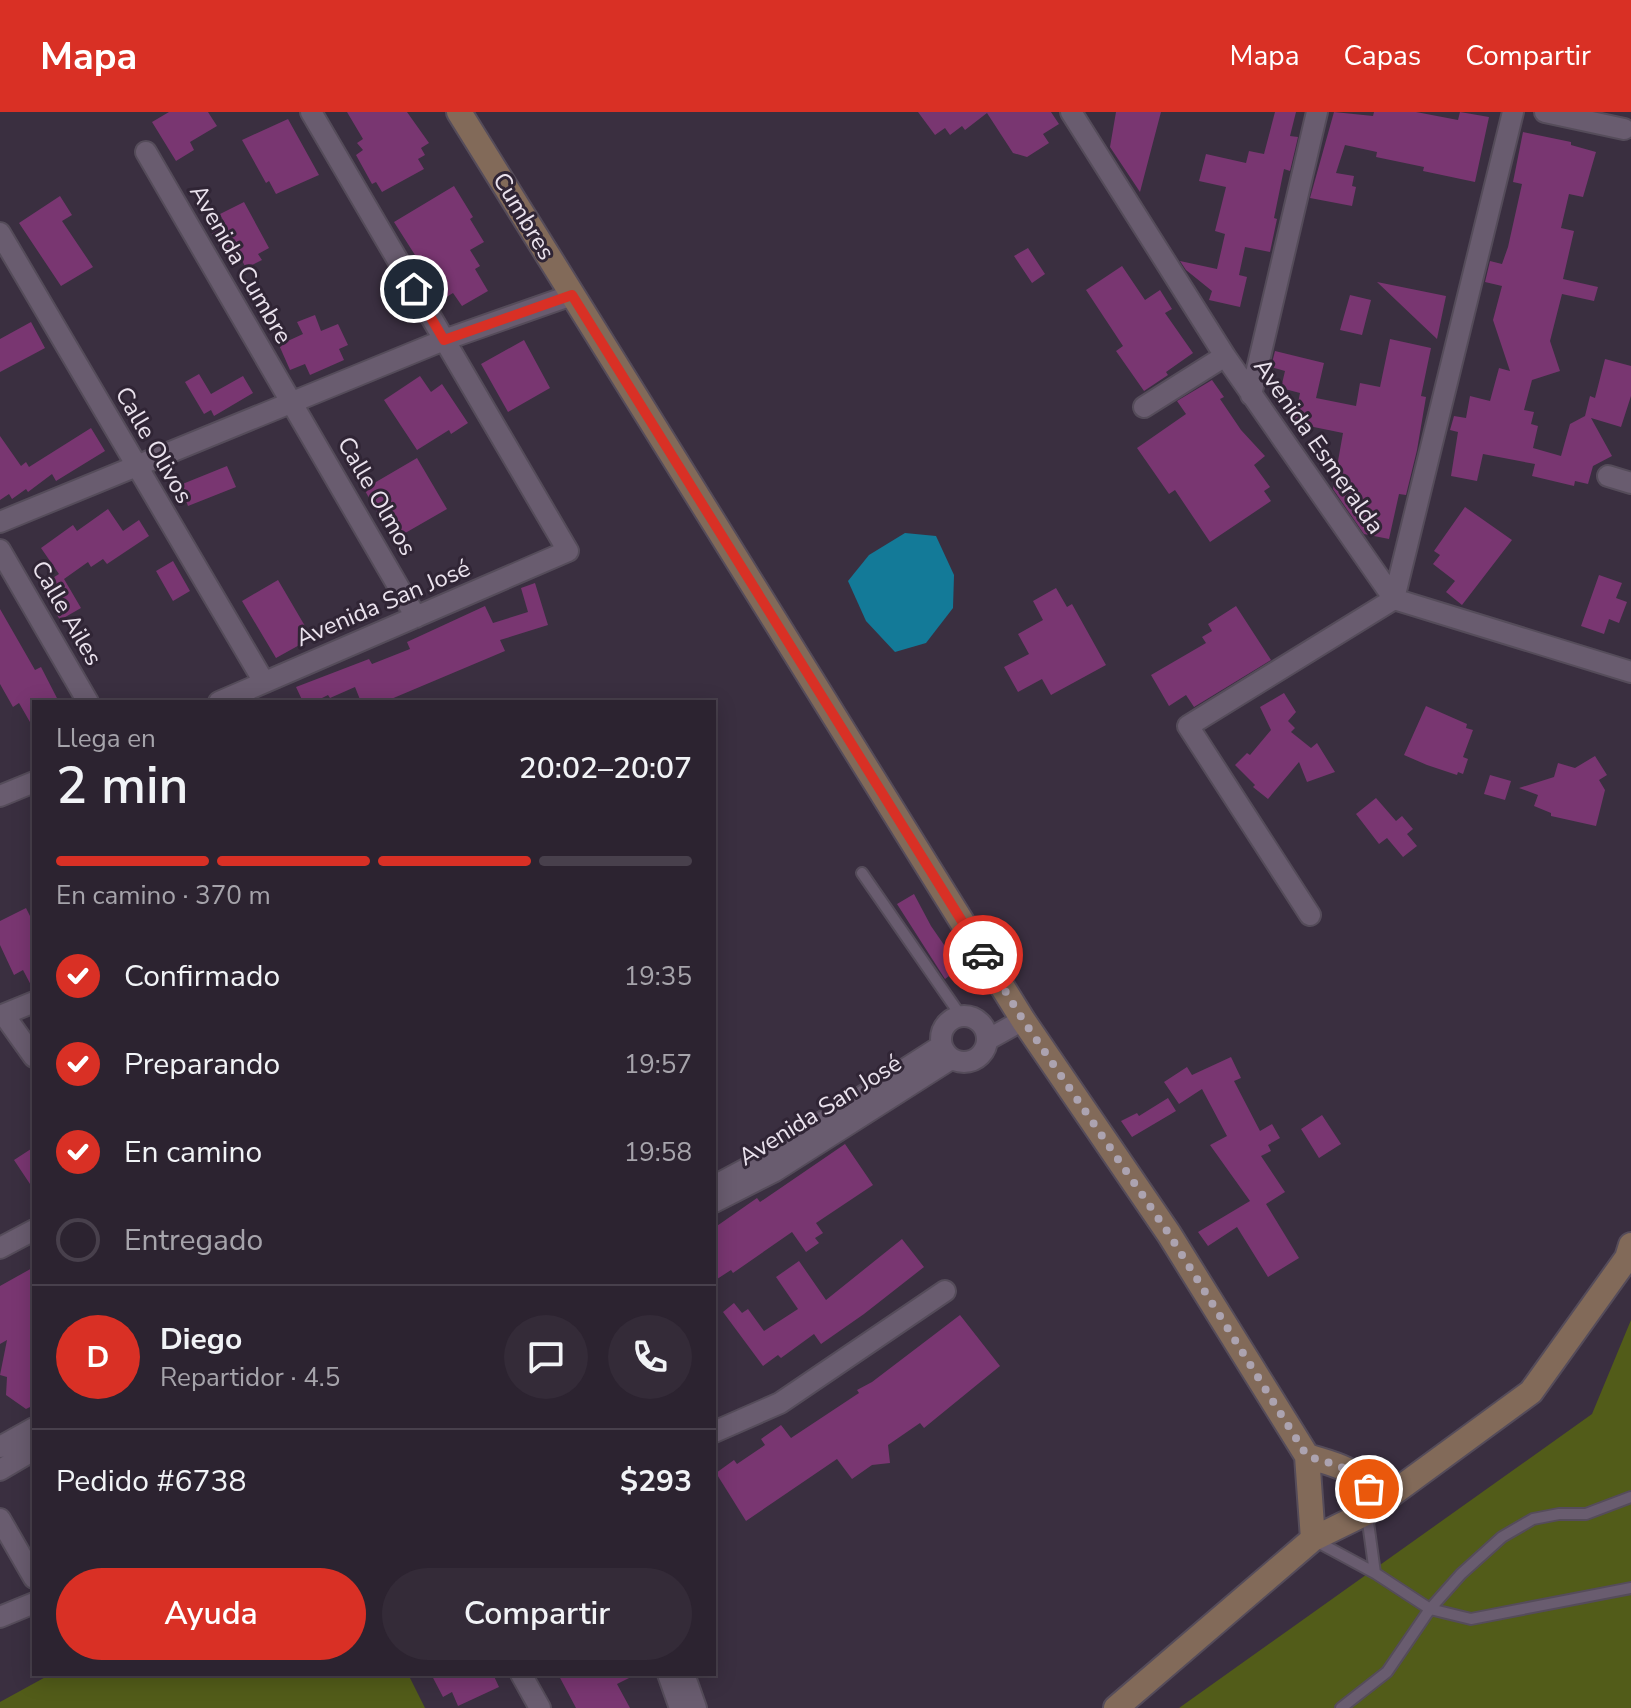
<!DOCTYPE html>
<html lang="es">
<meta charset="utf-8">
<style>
body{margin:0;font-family:"Nunito Sans",sans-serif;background:#342b38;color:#f1f3f6;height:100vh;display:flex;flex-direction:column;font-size:30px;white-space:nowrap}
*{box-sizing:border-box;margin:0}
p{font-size:26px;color:#a6a4ab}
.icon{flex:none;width:44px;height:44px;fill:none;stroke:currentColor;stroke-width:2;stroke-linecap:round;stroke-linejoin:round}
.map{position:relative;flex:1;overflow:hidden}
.panel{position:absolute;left:32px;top:588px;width:684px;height:976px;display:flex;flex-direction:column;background:#2c2330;border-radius:0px;box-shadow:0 4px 20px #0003,0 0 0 2px #48404c}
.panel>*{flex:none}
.pin{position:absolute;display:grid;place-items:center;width:68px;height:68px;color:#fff;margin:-34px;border:4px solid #fff;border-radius:50%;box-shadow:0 2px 8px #0007}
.courier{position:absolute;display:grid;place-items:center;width:80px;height:80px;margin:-40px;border:6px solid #d93025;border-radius:50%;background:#fff;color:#222;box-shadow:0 2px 10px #0007}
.headline em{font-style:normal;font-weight:600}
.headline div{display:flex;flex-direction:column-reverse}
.headline{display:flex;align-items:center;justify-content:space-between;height:136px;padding:0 24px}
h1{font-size:52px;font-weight:600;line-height:60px}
.bar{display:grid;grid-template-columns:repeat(4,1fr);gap:12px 8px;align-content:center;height:96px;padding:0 24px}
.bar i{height:10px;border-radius:6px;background:#48404c}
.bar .current{background:#d93025}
.bar p{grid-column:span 4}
.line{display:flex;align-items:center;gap:20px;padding:0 24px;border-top:2px solid #48404c}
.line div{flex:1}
.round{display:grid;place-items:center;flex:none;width:84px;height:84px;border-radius:42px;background:#342b38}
ol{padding:0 24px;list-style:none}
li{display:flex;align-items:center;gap:24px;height:88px}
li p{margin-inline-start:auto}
li .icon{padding:8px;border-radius:50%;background:#d93025;color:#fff;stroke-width:4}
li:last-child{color:#a6a4ab}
li i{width:44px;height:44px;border:4px solid #48404c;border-radius:50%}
.cta{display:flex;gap:16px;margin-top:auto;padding:16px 24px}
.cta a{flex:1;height:92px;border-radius:48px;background:#d93025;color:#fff;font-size:32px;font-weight:600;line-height:92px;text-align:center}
.cta a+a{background:#342b38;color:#f1f3f6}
header{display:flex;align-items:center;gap:48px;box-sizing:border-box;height:112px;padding:0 40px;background:#d93025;color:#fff}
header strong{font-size:38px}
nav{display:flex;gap:44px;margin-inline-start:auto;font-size:28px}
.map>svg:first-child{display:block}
</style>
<header>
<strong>Mapa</strong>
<nav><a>Mapa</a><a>Capas</a><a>Compartir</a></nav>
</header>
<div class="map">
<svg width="1631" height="1596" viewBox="0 0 1631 1596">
<rect width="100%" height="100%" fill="#3a2f40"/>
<path fill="#525c19" d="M1631 1208V1596H1179L1592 1302Z
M51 1562H408L425 1596H0V1590Z"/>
<path fill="#137a98" d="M905 421 936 424 954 463 953 496 926 531 895 540 866 509 848 469 869 443Z"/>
<path fill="#793671" d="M169 0H208L217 14 190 30 194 38 176 49 152 10Z
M347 0H407L429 31 421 36 425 43 418 47 424 57 382 80 376 70 372 72 356 43 363 38 357 31 363 27Z
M918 0H1051L1059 12 1043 22 1049 31 1027 45 1013 41 987 1 965 18 962 14 950 23 945 16 935 23Z
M1116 0H1161L1140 80 1110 35Z
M1275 0H1296L1290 24 1298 25 1290 59 1284 57 1274 106 1277 107 1270 140 1245 135 1239 163 1247 165 1240 195 1209 188 1212 179 1186 158 1180 149 1217 157 1225 122 1215 119 1226 75 1199 69 1206 42 1246 51 1249 39 1264 42Z
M1334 0 1373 4 1374 0H1416L1458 8 1460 0 1489 5 1475 70 1423 59 1424 55 1376 45 1377 40 1345 33 1336 61 1354 64 1352 74 1356 75 1352 94 1310 86Z
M288 7 319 63 276 82 269 69 266 71 242 28Z
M1523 20 1571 30V33L1596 40 1583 85 1569 82 1561 116 1574 119 1563 167 1598 175 1594 189 1562 182 1550 229 1560 259 1532 268 1524 298 1534 300 1531 312 1538 314 1533 336 1561 344 1570 312 1585 304 1590 284 1595 286 1605 247 1631 254V284L1621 315 1591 306 1612 344 1593 354 1588 372 1575 369 1574 374 1532 364 1535 352 1483 342 1477 369 1451 364 1458 320 1450 318 1454 304 1466 306 1470 284 1490 289 1499 256 1510 259 1493 208 1502 174 1485 170 1490 149 1502 152 1508 135 1522 72 1513 70Z
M454 74 473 105 470 107 484 130 470 138 480 154 475 157 488 179 462 194 453 181 443 187 394 110Z
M60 84 72 103 62 109 93 155 61 174 19 111Z
M244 90 269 136 258 142 262 148 246 156 239 143 228 149 211 119 225 112 220 102Z
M1028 136 1045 162 1032 171 1014 144Z
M1122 154 1145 188 1160 178 1172 197 1165 201 1193 241 1166 260 1168 263 1144 279 1116 239 1123 234 1086 178Z
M1377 170 1446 184 1437 227 1418 209Z
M1350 183 1371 188 1362 223 1340 218Z
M315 203 321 219 338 212 348 233 339 237 344 248 310 263 305 252 290 258 279 233 303 222 297 210Z
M31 210 45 236 0 260V227Z
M1390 227 1431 236 1421 284 1426 285 1417 338 1406 383 1399 382 1389 427 1364 422 1333 377 1343 321 1294 311 1300 281 1281 276 1285 259 1271 255 1275 239 1324 251 1316 286 1356 294 1360 271 1380 275Z
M524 228 550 276 508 300 481 252Z
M199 262 211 282 243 264 253 281 214 304 211 298 204 302 185 270Z
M420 264 431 280 442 272 468 311 451 322 449 318 417 338 384 288Z
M1212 268 1224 285 1220 287 1241 318 1265 344 1254 353 1270 375 1264 379 1271 389 1210 430 1175 378 1169 382 1137 336 1186 302 1177 289Z
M91 316 105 339 56 369 52 362 28 380 26 377 12 387 9 382 0 388V324L21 354 26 350 29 355Z
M417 346 447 397 393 428 364 377Z
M227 354 236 375 188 394 180 373Z
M1465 395 1512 428 1462 493 1446 480 1455 469 1433 452 1440 443 1434 439Z
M108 397 123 419 139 408 149 424 107 452 103 447 91 455 88 450 64 467 81 496 60 508 40 474 59 462 41 436 73 413 77 419Z
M173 449 190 479 173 489 156 459Z
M1599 463 1622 471 1616 486 1627 490 1619 511 1609 507 1604 522 1581 514Z
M278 468 312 526 276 546 242 489Z
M535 471 548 513 500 528 505 539 384 590H361L355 575 330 586 328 583 314 590H303L296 575 369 547 372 552 410 537 407 530 485 494 493 511 528 500 521 476Z
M1056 476 1067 495 1072 492 1106 553 1051 583 1042 567 1018 580 1004 555 1029 542 1018 522 1043 508 1033 489Z
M1236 494 1271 548 1194 595 1186 583 1169 594 1151 563 1206 531 1202 525 1212 519 1208 512Z
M0 497 35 558 41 555 59 590H34V617L19 591 13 595 0 572Z
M1284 581 1296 600 1288 609 1295 616 1291 620 1311 636 1317 631 1335 660 1307 670 1299 650 1268 687 1253 675 1255 673 1235 653 1247 641 1250 643 1271 618 1260 595Z
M1426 594 1467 612 1466 616 1473 618 1463 645 1468 647 1463 662 1458 660 1457 663 1427 653 1404 643Z
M1595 644 1607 663 1599 668 1605 678 1596 714 1551 704V701L1534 694 1538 683 1519 676 1554 665 1558 651 1575 656Z
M1490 663 1511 669 1505 688 1484 682Z
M1376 686 1396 709 1402 704 1413 717 1407 722 1417 734 1403 745 1387 726 1379 732 1356 702Z
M914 782 931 814 960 856 945 867 897 792Z
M26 796 34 812 33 877 23 858 14 863 0 833V809Z
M1231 945 1241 966 1234 969 1260 1019 1272 1012 1280 1026 1268 1033 1271 1039 1261 1044 1285 1080 1266 1092 1299 1146 1268 1165 1237 1115 1208 1134 1198 1120 1250 1089 1210 1033 1227 1024 1202 977 1179 992 1164 970 1187 955 1192 963Z
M1168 986 1176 999 1132 1025 1121 1009 1137 1001 1139 1004Z
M1322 1003 1341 1032 1319 1046 1301 1017Z
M845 1032 873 1073 816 1111 823 1121 815 1126 819 1131 806 1140 792 1120 733 1161 731 1158 714 1169V1116L757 1086 760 1090Z
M34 1035V1078L14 1048Z
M902 1127 924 1155 864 1202 821 1232 814 1222 781 1246 778 1243 763 1254 723 1200 734 1191 742 1201 748 1197 764 1219 798 1197 776 1165 799 1149 826 1188Z
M34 1155V1293L26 1297 6 1283 7 1265 0 1263 7 1228 0 1232V1174Z
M960 1203 1000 1254 924 1316 920 1311 888 1333 890 1351 872 1353 852 1367 837 1347 746 1409 716 1361 734 1348 737 1352 765 1333 761 1327 781 1313 791 1326 859 1281 857 1278 872 1270Z
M431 1562H493L499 1575 458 1594 452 1580 443 1585Z
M558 1562H637L617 1572 630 1596H576Z"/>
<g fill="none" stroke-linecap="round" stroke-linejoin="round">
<g stroke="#554c5a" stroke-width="14">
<path id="lane" d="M862 761 961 904
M1367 1403 1375 1461
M1314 1428 1375 1461 1430 1497 1471 1507 1631 1476
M1341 1596 1387 1560 1430 1497 1461 1462 1502 1425 1533 1407 1559 1402H1586L1631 1385"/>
</g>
<g stroke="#554c5a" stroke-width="24">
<path id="street" d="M1071 0 1225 244 1394 487 1631 560
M1545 0 1624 17
M146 40 416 505
M0 121 264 570
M1251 283 1317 0
M1144 295 1225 244
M1608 364 1631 371
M0 410 444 228 572 183
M0 438 88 590
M219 590 568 439 311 0
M0 684 34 670
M1310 803 1188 614 1394 487 1513 0
M4 903 34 945
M941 927a23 23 0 1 1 46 0a23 23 0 1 1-46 0Z
M0 904 34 890
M987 928 1023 908
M714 1074 768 1045 941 934
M714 1090 775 1059 951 947
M0 1136 34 1118
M714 1320 780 1291 945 1179
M0 1335 34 1316
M0 1358 34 1338
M0 1407 34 1466
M0 1505 34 1491
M521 1562 540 1596
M668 1562 680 1596
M684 1562 696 1596"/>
</g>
<g stroke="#554c5a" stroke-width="28">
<path id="secondary" d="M459 0 1023 908 1169 1122 1307 1344 1313 1427
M1307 1344C1332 1352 1353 1355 1369 1377L1366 1401
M1116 1596 1313 1427 1366 1401 1531 1280 1627 1146 1631 1133"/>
</g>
<use href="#lane" stroke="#695c6f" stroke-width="10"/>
<use href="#street" stroke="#695c6f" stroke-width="20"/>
<use href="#secondary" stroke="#826a59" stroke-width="24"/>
</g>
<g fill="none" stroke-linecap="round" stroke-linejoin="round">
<path stroke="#aca3b0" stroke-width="8" stroke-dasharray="0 14.4" d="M983 843 1023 908 1169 1122 1307 1344C1332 1352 1353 1355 1369 1377"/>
<path stroke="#d93025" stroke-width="10" d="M414 177 444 228 572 183 983 843"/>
</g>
<g text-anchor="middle" stroke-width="6" stroke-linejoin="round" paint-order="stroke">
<g font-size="24" fill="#eae2ed" stroke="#302535">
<text transform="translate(524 104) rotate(59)" y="8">Cumbres</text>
<text transform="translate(241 152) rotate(60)" y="8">Avenida Cumbre</text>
<text transform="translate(154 333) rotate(60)" y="8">Calle Olivos</text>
<text transform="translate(1319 334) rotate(55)" y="8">Avenida Esmeralda</text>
<text transform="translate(377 384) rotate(60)" y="8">Calle Olmos</text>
<text transform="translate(383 491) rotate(-23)" y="8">Avenida San José</text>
<text transform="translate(67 501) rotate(60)" y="8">Calle Ailes</text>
<text transform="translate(820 998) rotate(-32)" y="8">Avenida San José</text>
</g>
</g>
</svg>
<div class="pin" style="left:1369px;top:1377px;background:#ea580c"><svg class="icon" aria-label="bag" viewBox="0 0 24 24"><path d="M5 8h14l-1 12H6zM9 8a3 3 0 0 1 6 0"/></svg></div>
<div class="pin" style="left:414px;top:177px;background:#1f2937"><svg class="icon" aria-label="home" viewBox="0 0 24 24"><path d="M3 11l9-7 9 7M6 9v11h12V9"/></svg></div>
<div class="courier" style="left:983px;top:843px"><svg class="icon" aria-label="car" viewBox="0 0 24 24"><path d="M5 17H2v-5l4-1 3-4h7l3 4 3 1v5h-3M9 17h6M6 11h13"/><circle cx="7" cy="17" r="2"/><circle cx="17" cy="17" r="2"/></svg></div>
<section class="panel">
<div class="headline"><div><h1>2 min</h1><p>Llega en</p></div><em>20:02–20:07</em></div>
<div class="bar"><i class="current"></i><i class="current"></i><i class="current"></i><i></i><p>En camino · 370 m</p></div>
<ol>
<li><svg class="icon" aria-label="check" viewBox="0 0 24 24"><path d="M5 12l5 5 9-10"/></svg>Confirmado<p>19:35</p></li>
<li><svg class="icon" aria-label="check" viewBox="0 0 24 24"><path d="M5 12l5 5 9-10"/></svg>Preparando<p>19:57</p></li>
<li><svg class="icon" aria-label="check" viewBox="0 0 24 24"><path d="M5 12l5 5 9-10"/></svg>En camino<p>19:58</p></li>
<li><i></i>Entregado</li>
</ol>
<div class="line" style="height:144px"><b class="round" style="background:#d93025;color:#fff">D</b><div><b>Diego</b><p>Repartidor · 4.5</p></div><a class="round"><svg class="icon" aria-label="chat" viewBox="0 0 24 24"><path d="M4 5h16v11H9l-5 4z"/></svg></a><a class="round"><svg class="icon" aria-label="phone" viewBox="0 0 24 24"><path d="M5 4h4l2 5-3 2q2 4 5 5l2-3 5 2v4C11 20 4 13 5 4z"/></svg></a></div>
<div class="line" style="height:104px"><div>Pedido #6738</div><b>$293</b></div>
<div class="cta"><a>Ayuda</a><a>Compartir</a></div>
</section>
</div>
